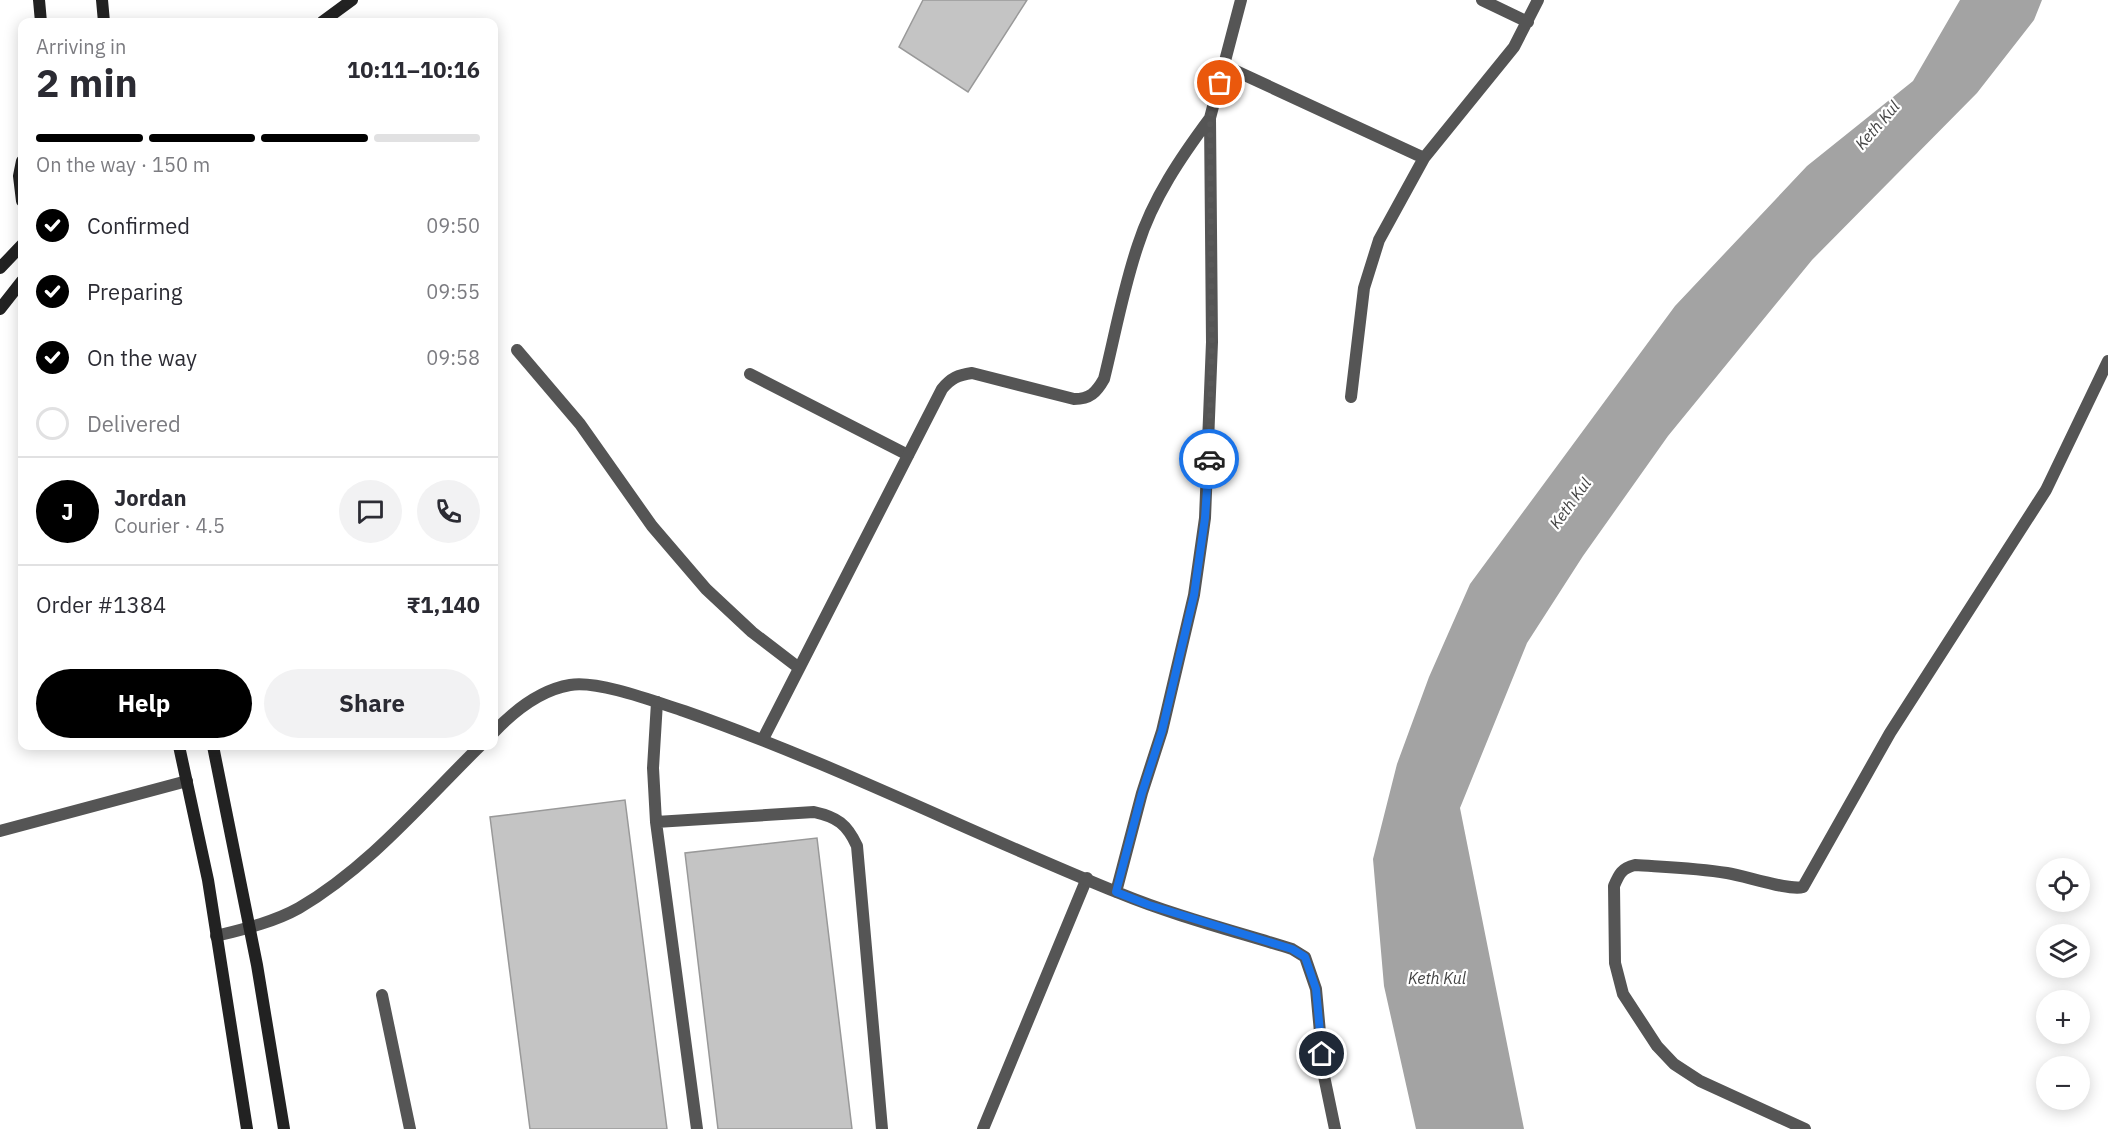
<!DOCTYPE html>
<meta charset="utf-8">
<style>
body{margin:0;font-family:"IBM Plex Sans",sans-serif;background:#f2f2f3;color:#2b2b33;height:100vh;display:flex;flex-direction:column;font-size:22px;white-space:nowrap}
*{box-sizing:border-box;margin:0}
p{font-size:20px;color:#7c7c81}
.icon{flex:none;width:33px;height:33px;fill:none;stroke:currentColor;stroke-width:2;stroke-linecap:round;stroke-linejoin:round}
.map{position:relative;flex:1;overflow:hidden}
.side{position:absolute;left:18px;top:18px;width:480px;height:732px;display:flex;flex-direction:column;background:#fff;border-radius:12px;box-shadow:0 3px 15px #0003}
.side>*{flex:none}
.controls{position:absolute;left:2036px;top:858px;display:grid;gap:12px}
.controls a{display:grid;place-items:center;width:54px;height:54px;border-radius:50%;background:#fff;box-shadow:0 3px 15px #0003;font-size:30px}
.pin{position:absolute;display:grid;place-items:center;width:51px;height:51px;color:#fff;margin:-26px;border:3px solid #fff;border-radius:50%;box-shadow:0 2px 6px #0007}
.courier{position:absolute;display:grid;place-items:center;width:60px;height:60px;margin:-30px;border:4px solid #1a73e8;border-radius:50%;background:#fff;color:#222;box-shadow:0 2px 8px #0007}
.overview em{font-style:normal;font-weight:800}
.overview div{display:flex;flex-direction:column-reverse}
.overview{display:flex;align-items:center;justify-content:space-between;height:102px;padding:0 18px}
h1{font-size:39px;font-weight:800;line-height:45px}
.bar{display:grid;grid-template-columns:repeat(4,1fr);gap:9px 6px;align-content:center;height:72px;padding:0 18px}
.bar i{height:8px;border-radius:4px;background:#e1e1e2}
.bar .active{background:#000}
.bar p{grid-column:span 4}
.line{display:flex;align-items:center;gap:15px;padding:0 18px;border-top:2px solid #e1e1e2}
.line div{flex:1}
.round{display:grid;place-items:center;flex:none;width:63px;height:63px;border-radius:32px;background:#f2f2f3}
ol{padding:0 18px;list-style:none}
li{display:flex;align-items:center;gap:18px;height:66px}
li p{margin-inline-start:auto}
li .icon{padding:6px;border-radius:50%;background:#000;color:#fff;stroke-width:4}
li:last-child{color:#7c7c81}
li i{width:33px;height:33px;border:3px solid #e1e1e2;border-radius:50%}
.action{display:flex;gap:12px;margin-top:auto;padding:12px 18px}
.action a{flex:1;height:69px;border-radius:36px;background:#000;color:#fff;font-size:24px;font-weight:800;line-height:69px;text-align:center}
.action a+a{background:#f2f2f3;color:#2b2b33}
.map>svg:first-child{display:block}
</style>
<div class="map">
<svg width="2108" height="1129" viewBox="0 0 2108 1129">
<rect width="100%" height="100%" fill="#fff"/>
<path fill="#a3a3a3" d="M1960 0H2042L2034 20 1977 93 1812 260 1668 436 1583 556 1527 643 1460 808 1524 1129H1416L1384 986 1373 859 1397 764 1429 677 1470 584 1675 306 1807 166 1913 81Z"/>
<path fill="#c4c4c4" stroke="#999" stroke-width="1.5" d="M923 0H1027L968 92 899 47Z
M625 800 667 1129H530L490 817Z
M817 838 852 1129H718L685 853Z"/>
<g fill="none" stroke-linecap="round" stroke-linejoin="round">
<path stroke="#555" stroke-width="12" d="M750 374 908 455
M657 702 653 768 656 822 697 1129
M656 822 814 812C837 817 847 824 857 846L882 1129
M0 831 187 781
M382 995 410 1129
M983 1129 1087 878"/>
<path stroke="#555" stroke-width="12" d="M1482 0 1528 22
M1225 66 1424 158
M517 350 580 424 652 526 706 589 752 632 799 668
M1351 397 1364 288 1379 240 1424 158 1514 47 1538 0
M494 732C514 711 540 690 570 685 598 680 656 702 684 711 833 763 973 834 1119 893 1175 916 1234 931 1292 949L1305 957 1316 989 1324 1076 1335 1129
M763 739 942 389C951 378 958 375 972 373L1074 399C1090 399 1096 393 1104 379 1115 335 1123 289 1138 245 1153 198 1181 157 1210 118
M1116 892 1142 793 1162 731 1194 595 1205 518 1212 342 1210 118 1241 0
M216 936C244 929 274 922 299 908 369 867 423 802 480 746
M1805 1129 1700 1081 1674 1064 1657 1046 1623 994 1615 963 1614 886C1619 874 1622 868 1635 865 1665 867 1697 868 1727 873 1746 876 1789 891 1803 887L1890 733 2046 490 2108 361"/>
<path stroke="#222" stroke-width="12" d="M39 0 41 22
M102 0 104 22
M322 22 352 0
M22 161 19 176 22 201
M0 268 22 245
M0 309 22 281
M179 746 208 880 247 1129
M213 746 257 965 284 1129"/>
</g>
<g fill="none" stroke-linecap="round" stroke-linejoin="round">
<path stroke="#595959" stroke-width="6" stroke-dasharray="0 10.8" d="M1209 459 1212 342 1210 118 1220 83"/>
<path stroke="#1a73e8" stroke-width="8" d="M1209 459 1205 518 1194 595 1162 731 1142 793 1116 892 1149 905 1292 949 1305 957 1316 989 1322 1054"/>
</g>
<g text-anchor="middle" stroke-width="4.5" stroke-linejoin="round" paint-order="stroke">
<g font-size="16" font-style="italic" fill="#444" stroke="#fff">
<text transform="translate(1877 125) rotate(-49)" y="6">Keth Kul</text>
<text transform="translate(1570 503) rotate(-54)" y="6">Keth Kul</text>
<text x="1437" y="984">Keth Kul</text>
</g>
</g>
</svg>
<div class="controls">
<a><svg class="icon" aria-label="locate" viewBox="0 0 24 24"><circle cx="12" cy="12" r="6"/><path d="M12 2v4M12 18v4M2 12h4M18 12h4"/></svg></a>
<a><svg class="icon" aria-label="layers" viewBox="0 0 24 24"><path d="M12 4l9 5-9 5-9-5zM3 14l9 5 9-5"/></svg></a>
<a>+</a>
<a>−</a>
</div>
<div class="pin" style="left:1220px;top:83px;background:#ea580c"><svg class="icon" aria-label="bag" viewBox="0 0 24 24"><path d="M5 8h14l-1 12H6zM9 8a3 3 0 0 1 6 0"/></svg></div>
<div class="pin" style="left:1322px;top:1054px;background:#1f2937"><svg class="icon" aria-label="home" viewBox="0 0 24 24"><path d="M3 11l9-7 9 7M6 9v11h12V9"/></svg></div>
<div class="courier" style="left:1209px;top:459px"><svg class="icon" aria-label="car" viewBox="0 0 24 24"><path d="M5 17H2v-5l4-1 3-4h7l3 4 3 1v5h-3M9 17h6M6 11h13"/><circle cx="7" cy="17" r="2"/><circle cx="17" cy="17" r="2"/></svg></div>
<section class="side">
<div class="overview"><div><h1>2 min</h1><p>Arriving in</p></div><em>10:11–10:16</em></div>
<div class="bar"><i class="active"></i><i class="active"></i><i class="active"></i><i></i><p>On the way · 150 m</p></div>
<ol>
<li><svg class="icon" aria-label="check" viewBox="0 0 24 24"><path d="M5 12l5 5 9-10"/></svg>Confirmed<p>09:50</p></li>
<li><svg class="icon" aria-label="check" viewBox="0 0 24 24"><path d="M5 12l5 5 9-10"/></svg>Preparing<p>09:55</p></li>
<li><svg class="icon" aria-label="check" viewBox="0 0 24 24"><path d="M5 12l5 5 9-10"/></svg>On the way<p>09:58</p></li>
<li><i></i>Delivered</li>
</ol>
<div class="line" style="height:108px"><b class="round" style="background:#000;color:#fff">J</b><div><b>Jordan</b><p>Courier · 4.5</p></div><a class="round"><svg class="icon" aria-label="chat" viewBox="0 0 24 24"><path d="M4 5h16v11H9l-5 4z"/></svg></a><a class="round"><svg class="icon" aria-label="phone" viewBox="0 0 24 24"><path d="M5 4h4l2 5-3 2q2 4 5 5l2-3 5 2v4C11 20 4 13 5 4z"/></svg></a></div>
<div class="line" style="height:78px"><div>Order #1384</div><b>₹1,140</b></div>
<div class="action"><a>Help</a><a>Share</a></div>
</section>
</div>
